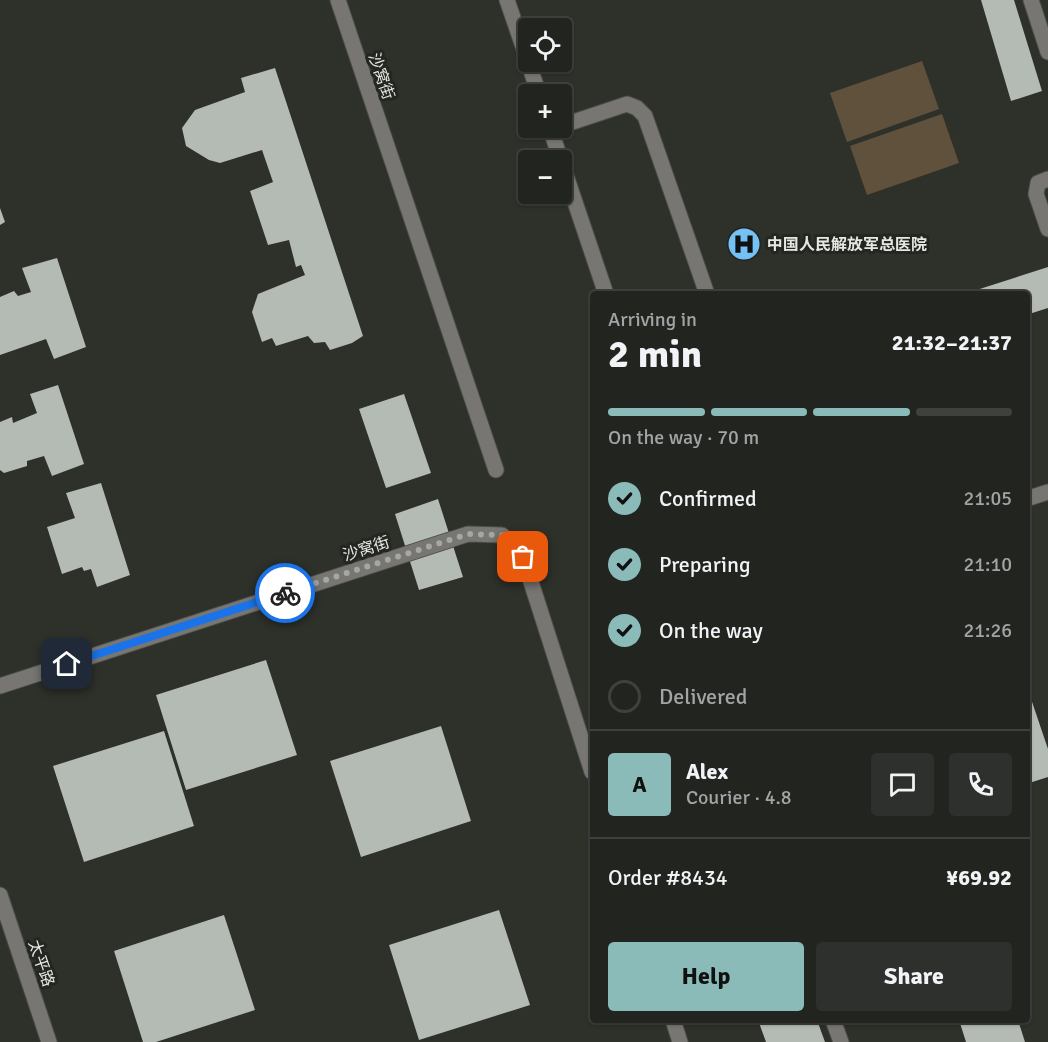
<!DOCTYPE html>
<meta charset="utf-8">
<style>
body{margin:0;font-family:Signika,"Noto Sans SC",sans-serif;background:#2e302d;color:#f1f3f6;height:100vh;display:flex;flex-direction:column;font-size:22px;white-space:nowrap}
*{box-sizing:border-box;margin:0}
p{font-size:20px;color:#a2a4a5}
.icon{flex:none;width:33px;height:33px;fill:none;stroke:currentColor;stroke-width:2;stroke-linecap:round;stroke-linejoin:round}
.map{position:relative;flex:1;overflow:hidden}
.side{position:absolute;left:590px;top:291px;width:440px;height:732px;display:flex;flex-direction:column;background:#222420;border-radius:6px;box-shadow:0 2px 4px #0004,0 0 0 2px #3f413e}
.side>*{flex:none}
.tools{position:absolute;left:518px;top:18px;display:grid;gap:12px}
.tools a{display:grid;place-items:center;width:54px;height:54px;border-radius:6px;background:#222420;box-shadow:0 2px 4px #0004,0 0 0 2px #3f413e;font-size:30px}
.pin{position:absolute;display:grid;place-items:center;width:51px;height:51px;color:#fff;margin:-26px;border-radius:12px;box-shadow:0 3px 9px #0006}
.courier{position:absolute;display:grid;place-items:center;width:60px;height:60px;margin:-30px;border:4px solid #1a73e8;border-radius:50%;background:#fff;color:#222;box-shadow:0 2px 8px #0007}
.overview em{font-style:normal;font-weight:800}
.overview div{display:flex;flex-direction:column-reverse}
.overview{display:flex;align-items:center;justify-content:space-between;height:102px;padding:0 18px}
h1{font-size:39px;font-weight:800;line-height:45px}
.bar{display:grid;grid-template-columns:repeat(4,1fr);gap:9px 6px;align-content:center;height:72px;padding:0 18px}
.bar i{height:8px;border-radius:4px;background:#3f413e}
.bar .active{background:#8bbbb9}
.bar p{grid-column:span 4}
.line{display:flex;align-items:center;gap:15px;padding:0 18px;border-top:2px solid #3f413e}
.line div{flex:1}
.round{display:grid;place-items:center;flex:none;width:63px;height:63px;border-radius:6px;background:#2e302d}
ol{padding:0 18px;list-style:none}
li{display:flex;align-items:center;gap:18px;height:66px}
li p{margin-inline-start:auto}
li .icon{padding:6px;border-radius:50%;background:#8bbbb9;color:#111;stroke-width:4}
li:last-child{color:#a2a4a5}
li i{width:33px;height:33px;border:3px solid #3f413e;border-radius:50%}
.cta{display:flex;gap:12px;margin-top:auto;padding:12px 18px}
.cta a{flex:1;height:69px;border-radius:6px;background:#8bbbb9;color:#111;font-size:24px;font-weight:800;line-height:69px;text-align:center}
.cta a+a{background:#2e302d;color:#f1f3f6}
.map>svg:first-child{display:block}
</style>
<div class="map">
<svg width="1048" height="1042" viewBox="0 0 1048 1042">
<rect width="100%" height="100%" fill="#2e302a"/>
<path fill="#60513d" d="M922 61 939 109 847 142 830 93Z
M942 114 959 163 867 195 850 146Z"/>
<path fill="#b4bab4" d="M981 0H1014L1042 91 1011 101Z
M275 68 363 336 352 343 330 350 325 342 314 343 308 336 276 346 272 338 262 342 252 312 258 294 305 275 301 265 296 267 289 240 268 245 250 191 273 182 262 150 220 163 209 160 186 146 182 128 195 110 245 92 241 78Z
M0 208 5 222 0 225Z
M57 258 86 347 54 359 46 339 0 355V297L14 291 18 296 31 292 22 268Z
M1048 267V308L1026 315V294H964Z
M58 385 84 464 52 476 44 456 27 461V466L4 473 0 470V422L12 417 13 423 37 413 30 394Z
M404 394 431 473 386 488 359 409Z
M101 483 130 575 97 587 91 569 84 571 82 567 62 574 47 527 75 518 66 493Z
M438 499 463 577 419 590 395 514Z
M266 660 297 755 186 790 156 695Z
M1026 684 1048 749V777L1026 784Z
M441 726 471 821 361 857 330 761Z
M164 731 194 826 84 862 53 766Z
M499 910 530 1005 419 1040 389 945Z
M224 915 255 1010 156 1042H143L114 951Z
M758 1020H817L825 1042H766Z
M959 1020H1018L1025 1042H966Z"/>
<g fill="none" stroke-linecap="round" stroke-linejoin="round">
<g stroke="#4b4d48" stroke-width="17">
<path id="minor" d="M338 0 496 470
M507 0 528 61
M1031 0 1048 52
M528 62 539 94
M561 126 627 104 637 108 645 116 707 294
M550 128 606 294
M1048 179 1038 183 1036 194 1048 229
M1026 499 1048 492
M0 686 468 534 502 535 523 557 592 772
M0 895 49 1042
M673 1020 680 1042
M833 1020 841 1042"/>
</g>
<use href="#minor" stroke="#777673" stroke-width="15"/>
</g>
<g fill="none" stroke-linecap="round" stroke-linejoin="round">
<path stroke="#a5a7a2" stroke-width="6" stroke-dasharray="0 10.8" d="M285 593 468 534 502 535 523 557"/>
<path stroke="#1a73e8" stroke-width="8" d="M67 664 285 593"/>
</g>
<defs>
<g id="hospital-disc" transform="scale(1.725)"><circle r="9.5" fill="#73c1f5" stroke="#242621"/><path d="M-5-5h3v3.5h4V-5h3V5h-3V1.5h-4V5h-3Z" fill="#111"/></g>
</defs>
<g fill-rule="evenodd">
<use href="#hospital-disc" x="744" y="244"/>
</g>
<g text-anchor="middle" stroke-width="6" stroke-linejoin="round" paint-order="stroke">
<g font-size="16" fill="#e5e7e3" stroke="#242621">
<text transform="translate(382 76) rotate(71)" y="6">沙窝街</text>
<text transform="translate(366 548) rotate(-18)" y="6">沙窝街</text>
<text transform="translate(42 963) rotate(71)" y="6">太平路</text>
</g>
<g font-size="16" font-weight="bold" fill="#e5e7e3" stroke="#242621" text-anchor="start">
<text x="767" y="250">中国人民解放军总医院</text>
</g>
</g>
</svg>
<div class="tools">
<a><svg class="icon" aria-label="locate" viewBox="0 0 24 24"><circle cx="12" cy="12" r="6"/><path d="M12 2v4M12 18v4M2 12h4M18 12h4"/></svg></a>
<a>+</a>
<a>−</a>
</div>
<div class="pin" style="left:523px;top:557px;background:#ea580c"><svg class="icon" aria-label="bag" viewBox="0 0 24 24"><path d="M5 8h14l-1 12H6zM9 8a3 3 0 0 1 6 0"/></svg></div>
<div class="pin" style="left:67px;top:664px;background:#1f2937"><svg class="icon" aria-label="home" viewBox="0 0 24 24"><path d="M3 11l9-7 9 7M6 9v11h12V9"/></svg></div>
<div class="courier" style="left:285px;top:593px"><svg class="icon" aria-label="bike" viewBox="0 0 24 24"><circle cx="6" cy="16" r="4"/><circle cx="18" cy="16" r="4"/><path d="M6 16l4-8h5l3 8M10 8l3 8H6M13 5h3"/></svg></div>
<section class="side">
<div class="overview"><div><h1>2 min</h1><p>Arriving in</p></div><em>21:32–21:37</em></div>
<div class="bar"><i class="active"></i><i class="active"></i><i class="active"></i><i></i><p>On the way · 70 m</p></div>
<ol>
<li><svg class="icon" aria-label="check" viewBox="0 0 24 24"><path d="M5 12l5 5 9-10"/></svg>Confirmed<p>21:05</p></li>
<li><svg class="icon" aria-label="check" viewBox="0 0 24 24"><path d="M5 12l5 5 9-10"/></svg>Preparing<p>21:10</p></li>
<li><svg class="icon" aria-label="check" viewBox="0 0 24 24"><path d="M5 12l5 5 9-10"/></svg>On the way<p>21:26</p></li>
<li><i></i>Delivered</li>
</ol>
<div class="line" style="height:108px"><b class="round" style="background:#8bbbb9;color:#111">A</b><div><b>Alex</b><p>Courier · 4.8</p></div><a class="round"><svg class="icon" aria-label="chat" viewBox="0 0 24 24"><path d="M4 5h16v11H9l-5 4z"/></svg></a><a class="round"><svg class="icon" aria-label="phone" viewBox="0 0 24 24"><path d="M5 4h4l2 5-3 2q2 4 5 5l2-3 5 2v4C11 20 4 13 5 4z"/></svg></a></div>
<div class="line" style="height:78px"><div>Order #8434</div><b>¥69.92</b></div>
<div class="cta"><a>Help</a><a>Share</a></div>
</section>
</div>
